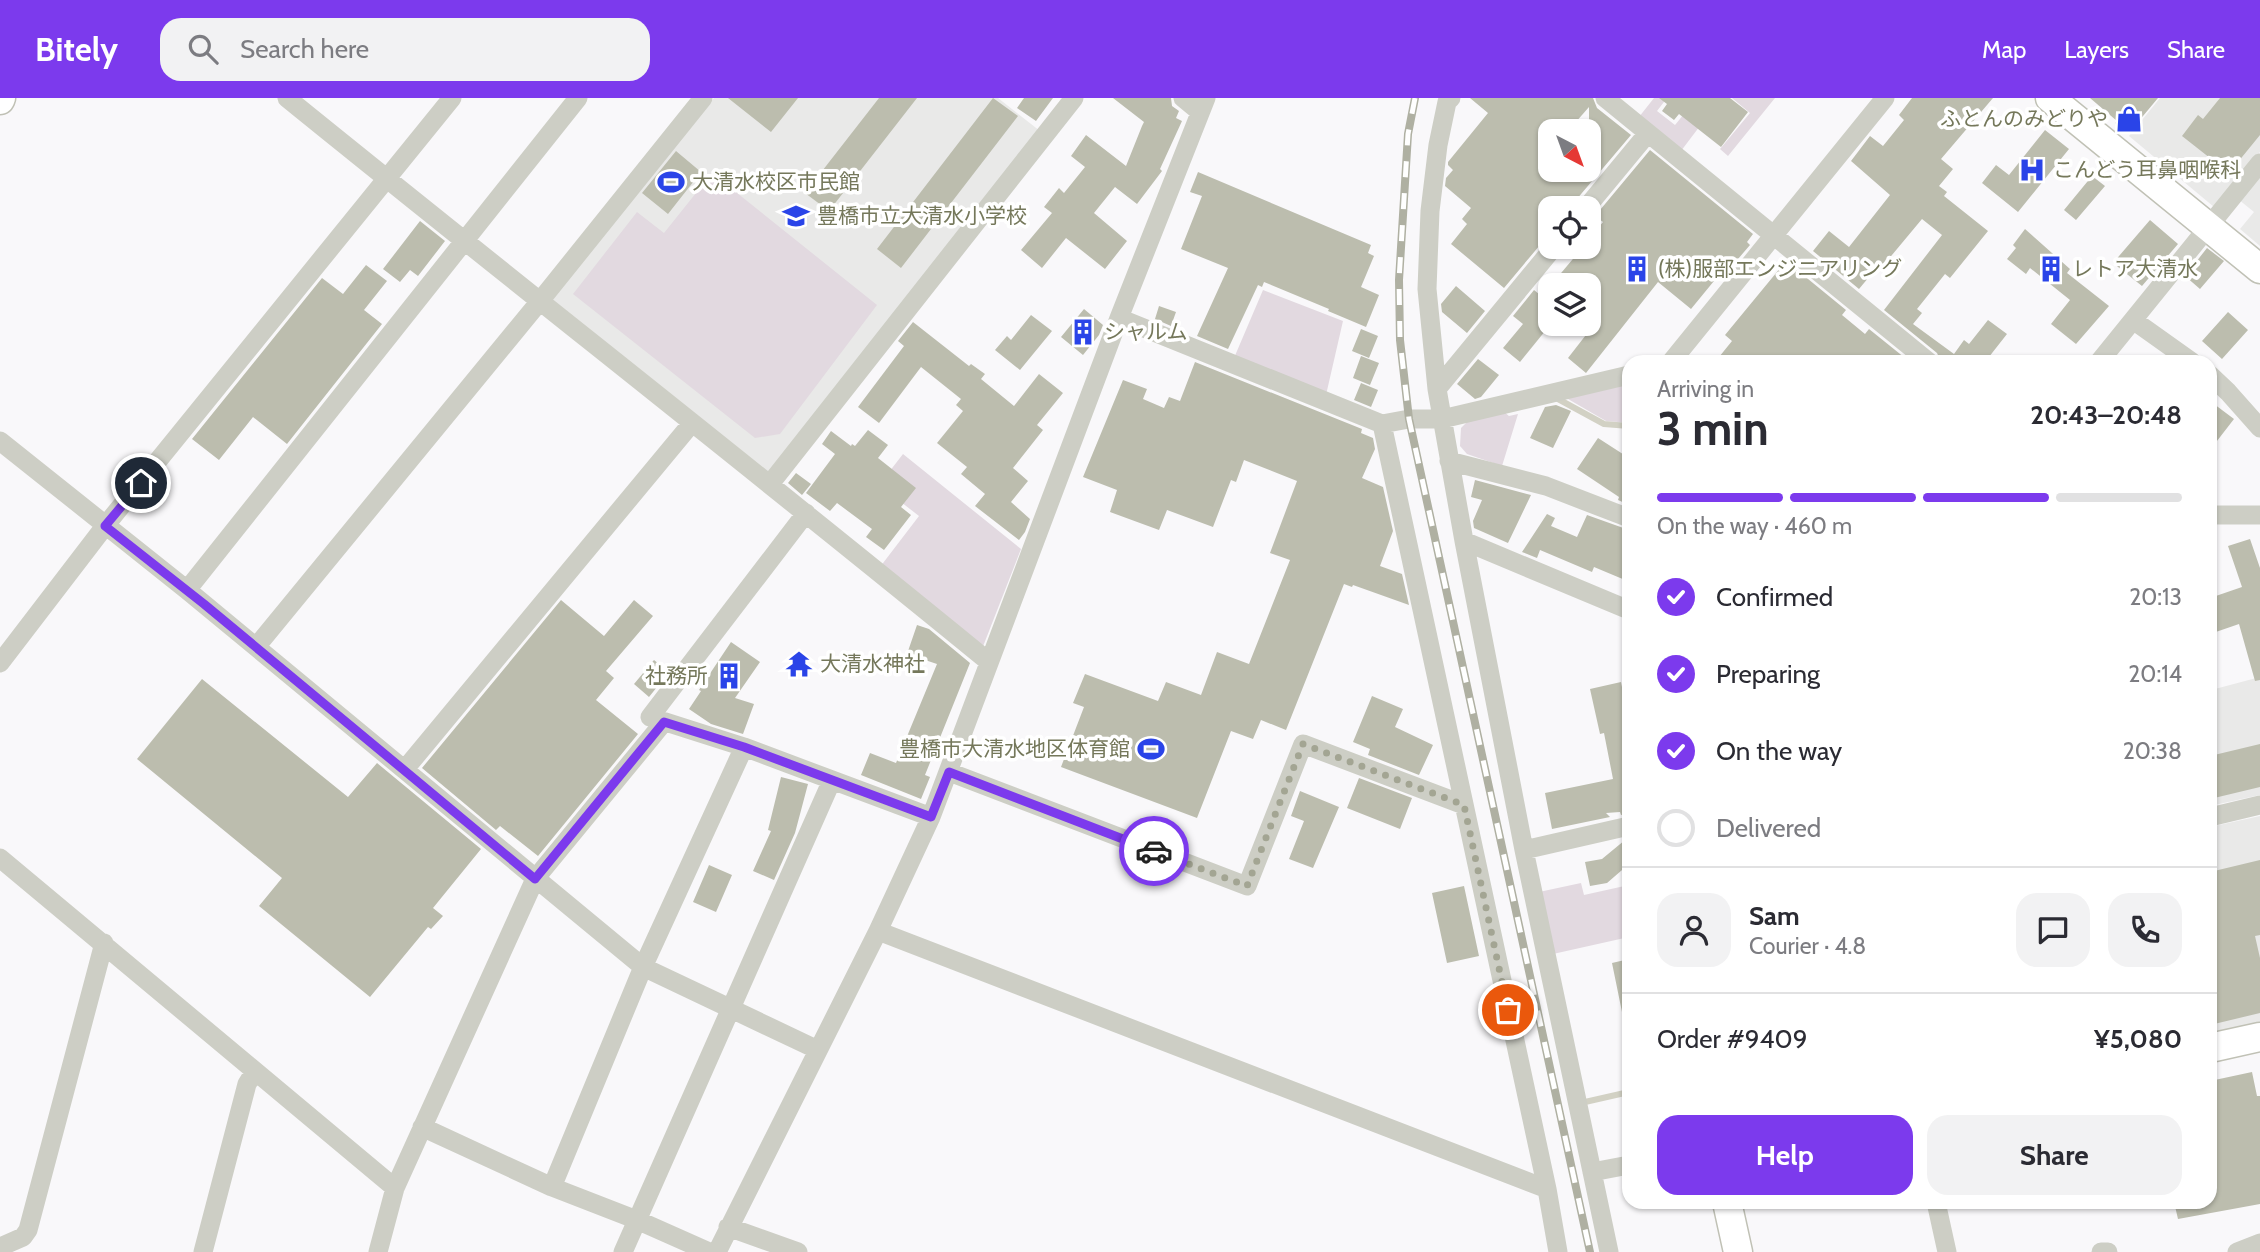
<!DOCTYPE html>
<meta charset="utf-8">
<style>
body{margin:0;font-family:Cabin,"Noto Sans JP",sans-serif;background:#f2f2f3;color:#2b2b33;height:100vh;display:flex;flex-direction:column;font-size:26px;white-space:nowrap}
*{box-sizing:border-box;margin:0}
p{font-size:23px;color:#7c7c81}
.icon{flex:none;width:38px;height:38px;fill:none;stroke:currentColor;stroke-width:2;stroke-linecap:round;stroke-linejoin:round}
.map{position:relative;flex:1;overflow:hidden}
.sheet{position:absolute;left:1622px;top:257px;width:595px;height:854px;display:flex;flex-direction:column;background:#fff;border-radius:21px;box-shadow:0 2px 5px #0004}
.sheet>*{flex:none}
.needle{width:46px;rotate:139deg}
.fabs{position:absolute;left:1538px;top:21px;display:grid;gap:14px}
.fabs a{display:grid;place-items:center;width:63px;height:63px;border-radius:14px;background:#fff;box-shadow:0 2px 5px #0004;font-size:35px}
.pin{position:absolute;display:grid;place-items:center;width:60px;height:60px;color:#fff;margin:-30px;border:4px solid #fff;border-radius:50%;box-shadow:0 2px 7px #0007}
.courier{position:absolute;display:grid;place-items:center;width:70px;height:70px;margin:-35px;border:5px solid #7c3aed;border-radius:50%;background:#fff;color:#222;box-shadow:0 2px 9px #0007}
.headline em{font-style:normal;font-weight:700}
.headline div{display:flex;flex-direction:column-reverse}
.headline{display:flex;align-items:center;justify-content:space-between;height:119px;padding:0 35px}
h1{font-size:46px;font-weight:700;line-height:52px}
.bar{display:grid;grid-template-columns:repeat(4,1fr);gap:10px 7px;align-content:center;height:84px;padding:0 35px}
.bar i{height:9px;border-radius:5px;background:#e1e1e2}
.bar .active{background:#7c3aed}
.bar p{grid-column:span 4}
.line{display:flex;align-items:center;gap:18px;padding:0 35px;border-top:2px solid #e1e1e2}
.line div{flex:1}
.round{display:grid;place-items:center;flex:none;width:74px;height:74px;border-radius:21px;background:#f2f2f3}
ol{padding:0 35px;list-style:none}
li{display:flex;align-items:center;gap:21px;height:77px}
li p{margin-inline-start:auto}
li .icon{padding:7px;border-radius:50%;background:#7c3aed;color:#fff;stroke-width:4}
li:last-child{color:#7c7c81}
li i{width:38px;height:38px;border:4px solid #e1e1e2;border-radius:50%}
.button{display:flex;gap:14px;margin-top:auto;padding:14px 35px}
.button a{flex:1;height:80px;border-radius:21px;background:#7c3aed;color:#fff;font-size:28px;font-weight:700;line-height:80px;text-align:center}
.button a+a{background:#f2f2f3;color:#2b2b33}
header{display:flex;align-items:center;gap:42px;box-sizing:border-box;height:98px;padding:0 35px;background:#7c3aed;color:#fff}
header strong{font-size:33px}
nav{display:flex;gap:38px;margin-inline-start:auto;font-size:24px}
.search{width:490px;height:63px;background:#f2f2f3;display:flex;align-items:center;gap:18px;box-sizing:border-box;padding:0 24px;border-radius:21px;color:#7c7c81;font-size:26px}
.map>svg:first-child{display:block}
</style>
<header>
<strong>Bitely</strong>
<div class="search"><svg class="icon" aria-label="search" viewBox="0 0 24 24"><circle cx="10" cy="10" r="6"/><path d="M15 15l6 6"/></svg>Search here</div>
<nav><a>Map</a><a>Layers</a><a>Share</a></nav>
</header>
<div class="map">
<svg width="2260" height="1154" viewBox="0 0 2260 1154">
<rect width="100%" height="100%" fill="#f9f8fa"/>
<path fill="#e9e9e8" d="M714 0H998L1040 33 771 377 550 204Z
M2160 0H2260V54L2214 109 2129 38Z
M2260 73V148L2240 131 2254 114 2238 101Z
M2210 577 2215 591 2260 579V697L2210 708Z
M2260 718V927L2210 938V729Z"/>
<path fill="#e2d9e0" d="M1654 0H1667L1657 13 1675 27 1697 0 1712 12 1681 53 1639 19Z
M1732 0H1775L1728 58 1720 51 1750 15Z
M712 75 877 207 780 336 755 340 573 196 637 114 664 135Z
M1263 192 1343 223 1326 297 1234 260Z
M1629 286V325L1606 323 1568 301 1569 298Z
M1503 313 1509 318 1518 316 1502 368 1467 356 1460 348 1461 330 1469 322Z
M903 356 1021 451 982 551 880 469 919 418 879 387Z
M1581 785 1584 797 1629 787V839L1553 856 1539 794Z"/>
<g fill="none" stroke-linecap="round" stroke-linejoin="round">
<path stroke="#d2d1c4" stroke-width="6" d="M1558 301 1604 326 1629 328
M1585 1004 1629 994"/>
</g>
<path fill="#bcbdae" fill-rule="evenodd" d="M728 0H798L771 34Z
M879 0H917L829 113 805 95Z
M993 0 1018 18 901 170 877 151Z
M1024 0H1053L1036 23 1017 10Z
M1113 0H1171L1172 8 1179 13 1176 20 1182 23 1160 71 1162 73 1137 106 1115 89 1094 115 1127 143 1105 171 1066 140 1042 170 1021 152 1052 115 1044 109 1059 90 1064 95 1085 69 1071 58 1086 37 1126 68 1142 28 1144 24Z
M1470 0H1593L1597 10 1631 37 1576 102 1575 101 1567 110H1550V137L1545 141 1504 190 1451 146 1467 126 1462 121 1471 110 1445 88 1446 80 1453 72 1448 67V64L1488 15ZM1589 9V72H1550V33H1568Z
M1659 0H1730L1748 14 1721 49 1679 16 1674 22 1662 13 1667 6Z
M1912 0H1993L1941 61 1953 71 1939 88 1947 94 1944 98 1988 133 1950 180 1945 176 1917 211 1922 215 1913 226 1954 256 1964 242 1969 246 1988 222 2007 236 1985 264H1941L1937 255 1884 212 1942 137 1922 121 1877 175 1874 173 1859 191 1813 153 1829 133 1849 149 1890 97 1851 63 1870 38 1883 48 1904 22 1899 17Z
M2090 0H2158L2128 36 2115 25 2117 23Z
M2220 0H2260V37L2229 75 2182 38 2198 17 2203 21Z
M2045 32 2069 51 2018 114 1982 85 1996 67 2009 77Z
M1650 52 1753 136 1747 144 1750 147 1726 175 1723 172 1691 211 1658 184 1586 275 1568 260 1589 233V179L1582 187H1551L1583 149H1589V141L1603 124 1595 118Z
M676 53 701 74 668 116 642 95Z
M1198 74 1371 147 1368 155 1374 158 1361 189 1379 197 1366 229 1328 213 1329 211 1264 184 1262 189 1258 187 1228 251 1197 238 1228 170 1181 151 1202 98 1190 94Z
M2092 78 2105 88 2076 122 2064 112Z
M2150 122 2178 146 2142 188 2113 165Z
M420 123 445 143 418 178 410 172 400 184 383 171Z
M2025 131 2070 171 2067 175 2109 208 2076 246 2051 226 2070 202 2030 170 2026 176 2007 161 2016 150 2013 147Z
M2207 150 2224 163 2200 191 2185 178Z
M1786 163 1846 212 1842 217 1865 236 1869 231 1910 264H1715L1732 243 1725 237Z
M366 167 387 183 364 212 382 226 287 346 253 319 219 362 192 341 322 180 343 196Z
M1456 188 1485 213 1467 235 1442 214 1441 206Z
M1534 192 1550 205V227L1520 264 1503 250 1523 226 1513 218Z
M1159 208 1176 214 1171 228 1155 221Z
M1084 211 1103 227 1099 237 1083 257 1061 239Z
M2228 214 2248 232 2222 261 2202 243Z
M1031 217 1052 233 1020 272 995 252 1007 238 1011 242Z
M913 224 969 268 971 266 985 276 981 281 1014 308 1039 276 1063 295 1037 327 1043 332 1013 370 1028 383 1011 404 1030 421 1025 434 1019 442 975 408 985 396 961 376 967 369 937 345 963 313 956 307 961 301 921 269 879 325 858 309 904 248 898 243Z
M1361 231 1378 238 1369 260 1352 253Z
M1361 258 1379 265 1370 287 1353 280Z
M1478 261 1499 277 1481 299 1475 301 1457 286Z
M1195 264 1362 331 1361 335 1373 340 1375 351 1362 380 1383 389 1393 433 1380 468 1402 476 1409 507 1353 487 1352 489 1344 486 1286 632 1261 622 1253 641 1231 633 1197 720 1061 669 1084 609 1073 605 1085 576 1158 603 1166 584 1201 597 1217 554 1249 566 1290 462 1270 455 1297 383 1244 362 1236 384 1231 382 1213 429 1167 412 1159 432 1110 414 1117 392 1083 379 1123 282 1147 291 1143 301 1164 310 1169 299 1180 303Z
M1361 285 1378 292 1371 309 1354 302Z
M2210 303 2234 321 2210 352Z
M1556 307 1571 313 1553 350 1530 340 1545 309Z
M868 332 888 347 878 360 916 390 901 409 911 417 884 452 866 439 872 431 837 405 830 413 806 395 835 356 822 346 831 333 851 348 852 346 855 348Z
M1598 340 1629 360V407L1618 402 1619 399 1577 371Z
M796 375 811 386 802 397 788 385Z
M1475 382 1531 397 1508 445 1474 430 1473 423 1482 402 1471 399Z
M1547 416 1555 420 1551 428 1577 439 1587 417 1629 432V472L1625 482 1594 469 1592 474 1540 452 1537 460 1522 454Z
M2250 441 2260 470V582L2255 583 2239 526 2210 536V500L2242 489 2228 448Z
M561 502 604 538 634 502 653 518 606 573 614 580 596 602 638 636 538 758 500 728 496 732 422 670Z
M917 527 929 531 970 565 925 677 930 679 921 701 861 677 870 655 896 665 937 566 907 556Z
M731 544 760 564 735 600 754 606 743 636 711 626 689 611 701 593 699 592Z
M654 562 669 574 649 599 634 586Z
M202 581 348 699 377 665 481 751 433 810 443 818 431 831 428 829 370 899 259 808 282 780 137 661Z
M1621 584 1629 624V716L1621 717 1620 714 1606 715 1610 719 1552 731 1545 695 1613 681 1604 635 1600 636 1590 591Z
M1372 598 1403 611 1395 629 1433 647 1419 677 1368 657 1370 651 1353 644Z
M2260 646V689L2210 701V658Z
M781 679 808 686 795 735 774 782 753 773 771 733 768 732Z
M1359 680 1412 700 1400 731 1347 710Z
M1300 693 1339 709 1313 770 1289 761 1304 723 1291 718Z
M1629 741V766L1607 785 1590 788 1585 764 1602 761 1625 742Z
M2260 762V837L2255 838 2260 860V915L2210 927V774Z
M709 767 732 777 716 814 693 804Z
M1464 788 1479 858 1447 865 1432 795Z
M1629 861V913L1622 914 1612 865Z
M2252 974 2257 998H2260V1106L2178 1121 2174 1104H2210V983Z"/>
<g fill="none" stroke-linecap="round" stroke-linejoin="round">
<g stroke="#c0c1b5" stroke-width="31">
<path id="secondary" d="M2050 0 2260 171
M0 2 1 0
M2210 950 2260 939
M1727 1104 1738 1154"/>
</g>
<path stroke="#cdcec5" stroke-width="19" d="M287 0C520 189 757 374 989 564
M1183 0 1200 14
M1451 0 1447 4 1438 47 1430 113 1427 191 1437 291 1464 443 1524 752 1609 1154
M1605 0 1929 264
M1586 110 1648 35
M1119 220 1382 326 1409 321H1442L1629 277
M2133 222 2192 264
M1671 264 1885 0
M2099 264 2260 65
M2210 277 2228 294 2260 330
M1437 291 1554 149
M1382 326 1547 1091 1558 1154
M0 343 187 492 643 869 818 952
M1449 363 1546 388 1629 420
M770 386 1074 0
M806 415 650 619 744 649 931 719
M2210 417H2260
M1464 443 1629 512
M187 492 578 0
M256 549 540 203 703 0
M0 565 105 428 452 0
M405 671 692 325
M949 674 1247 788 1303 646 1464 707
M2210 719 2260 707
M1524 752 1629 728
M0 760 395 1090
M878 833 1547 1091
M422 1029 552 1089 637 1122 709 1154
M1592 1074 1629 1067
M552 1089 643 869 744 649
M1936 1104 1947 1154
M728 1129 798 1154
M0 1149 23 1139 28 1132 104 845
M203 1154 247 986 255 973
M378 1154 395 1090 535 781 664 624
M623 1154 832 682
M717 1154 878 833 931 719 1119 220 1206 0
M2101 1154H2108
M2237 1154 2260 1145"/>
<use href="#secondary" stroke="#fff" stroke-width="28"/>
<g stroke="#afb0a2" stroke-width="8">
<path id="rail" d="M1415 0 1408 36 1399 182 1400 242 1409 321 1590 1154"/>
</g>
<use href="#rail" stroke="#fff" stroke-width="5" stroke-dasharray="16" stroke-linecap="butt"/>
</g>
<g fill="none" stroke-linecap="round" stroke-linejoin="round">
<path stroke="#a3a593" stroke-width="7" stroke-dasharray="0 12.6" d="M1154 753 1247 788 1303 646 1464 707 1508 912"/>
<path stroke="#7c3aed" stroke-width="9" d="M141 385 105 428 204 506 535 781 664 624 744 649 931 719 949 674 1154 753"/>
</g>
<defs>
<g id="shop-bare" transform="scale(2.1)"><path d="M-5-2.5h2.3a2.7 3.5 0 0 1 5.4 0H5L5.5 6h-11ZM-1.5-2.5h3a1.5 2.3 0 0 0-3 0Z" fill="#2a44e8" stroke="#fff" stroke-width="2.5" paint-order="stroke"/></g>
<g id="hospital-bare" transform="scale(2.1)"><path d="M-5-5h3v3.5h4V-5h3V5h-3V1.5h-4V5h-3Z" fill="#2a44e8" stroke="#fff" stroke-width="2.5" paint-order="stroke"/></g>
<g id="stadium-bare" transform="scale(2.1)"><path d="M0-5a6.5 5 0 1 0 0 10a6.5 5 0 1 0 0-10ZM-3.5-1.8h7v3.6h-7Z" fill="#2a44e8" stroke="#fff" stroke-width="2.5" paint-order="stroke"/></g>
<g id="school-bare" transform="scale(2.1)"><path d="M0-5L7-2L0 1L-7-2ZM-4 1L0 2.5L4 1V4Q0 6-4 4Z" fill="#2a44e8" stroke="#fff" stroke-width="2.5" paint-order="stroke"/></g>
<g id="building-bare" transform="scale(2.1)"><path d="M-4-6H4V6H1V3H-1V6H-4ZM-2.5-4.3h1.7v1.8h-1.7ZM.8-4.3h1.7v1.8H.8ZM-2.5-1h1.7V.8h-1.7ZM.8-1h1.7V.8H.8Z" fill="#2a44e8" stroke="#fff" stroke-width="2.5" paint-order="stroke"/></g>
<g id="temple-bare" transform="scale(2.1)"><path d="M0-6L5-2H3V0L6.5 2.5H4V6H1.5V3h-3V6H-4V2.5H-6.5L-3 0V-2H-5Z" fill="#2a44e8" stroke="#fff" stroke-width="2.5" paint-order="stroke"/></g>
</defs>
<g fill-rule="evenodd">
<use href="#shop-bare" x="2129" y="21"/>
<use href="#hospital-bare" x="2032" y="72"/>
<use href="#stadium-bare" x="671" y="84"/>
<use href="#school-bare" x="796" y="118"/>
<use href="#building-bare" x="1637" y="171"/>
<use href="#building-bare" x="2051" y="171"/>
<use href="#building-bare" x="1083" y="234"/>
<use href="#temple-bare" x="799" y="566"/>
<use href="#building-bare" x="729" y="578"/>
<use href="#stadium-bare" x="1151" y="651"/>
</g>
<g text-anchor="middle" stroke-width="7" stroke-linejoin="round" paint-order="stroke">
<g font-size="21" fill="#75785b" stroke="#fff" text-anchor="start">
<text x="2108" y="28" text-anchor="end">ふとんのみどりや</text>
<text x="2053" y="79">こんどう耳鼻咽喉科</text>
<text x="692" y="91">大清水校区市民館</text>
<text x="817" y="125">豊橋市立大清水小学校</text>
<text x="1658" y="178">(株)服部エンジニアリング</text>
<text x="2072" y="178">レトア大清水</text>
<text x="1104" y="241">シャルム</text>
<text x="820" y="573">大清水神社</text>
<text x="708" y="585" text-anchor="end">社務所</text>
<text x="1130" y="658" text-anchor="end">豊橋市大清水地区体育館</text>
</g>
</g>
</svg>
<div class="fabs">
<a><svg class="needle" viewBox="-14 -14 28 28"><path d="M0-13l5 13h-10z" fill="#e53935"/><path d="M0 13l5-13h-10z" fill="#7c7c81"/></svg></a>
<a><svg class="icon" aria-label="locate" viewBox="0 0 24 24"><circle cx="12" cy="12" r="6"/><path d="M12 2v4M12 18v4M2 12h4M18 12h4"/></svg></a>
<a><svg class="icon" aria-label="layers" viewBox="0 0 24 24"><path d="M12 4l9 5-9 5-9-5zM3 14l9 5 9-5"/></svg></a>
</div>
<div class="pin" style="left:1508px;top:912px;background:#ea580c"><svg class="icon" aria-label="bag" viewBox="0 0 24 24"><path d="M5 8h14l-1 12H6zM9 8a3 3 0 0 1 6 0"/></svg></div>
<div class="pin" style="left:141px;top:385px;background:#1f2937"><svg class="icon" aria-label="home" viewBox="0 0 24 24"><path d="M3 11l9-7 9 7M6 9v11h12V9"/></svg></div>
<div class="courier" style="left:1154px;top:753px"><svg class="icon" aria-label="car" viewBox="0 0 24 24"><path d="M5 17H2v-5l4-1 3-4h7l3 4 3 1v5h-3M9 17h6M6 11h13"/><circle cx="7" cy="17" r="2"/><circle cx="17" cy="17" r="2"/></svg></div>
<section class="sheet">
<div class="headline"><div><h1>3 min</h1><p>Arriving in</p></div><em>20:43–20:48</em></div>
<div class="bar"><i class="active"></i><i class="active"></i><i class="active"></i><i></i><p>On the way · 460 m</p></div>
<ol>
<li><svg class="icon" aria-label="check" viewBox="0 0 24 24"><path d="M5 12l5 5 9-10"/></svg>Confirmed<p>20:13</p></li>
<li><svg class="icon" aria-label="check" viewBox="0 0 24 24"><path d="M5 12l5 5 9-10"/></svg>Preparing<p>20:14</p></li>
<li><svg class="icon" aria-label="check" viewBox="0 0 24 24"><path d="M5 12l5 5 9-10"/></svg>On the way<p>20:38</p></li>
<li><i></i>Delivered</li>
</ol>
<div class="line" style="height:126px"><a class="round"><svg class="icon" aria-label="person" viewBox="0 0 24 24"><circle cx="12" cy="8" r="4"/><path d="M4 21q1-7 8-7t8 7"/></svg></a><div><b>Sam</b><p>Courier · 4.8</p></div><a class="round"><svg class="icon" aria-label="chat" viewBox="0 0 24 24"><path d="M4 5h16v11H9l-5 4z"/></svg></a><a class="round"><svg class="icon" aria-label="phone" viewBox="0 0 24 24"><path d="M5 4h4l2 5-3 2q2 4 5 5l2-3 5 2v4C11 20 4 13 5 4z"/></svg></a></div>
<div class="line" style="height:91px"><div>Order #9409</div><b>¥5,080</b></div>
<div class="button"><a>Help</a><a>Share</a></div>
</section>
</div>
